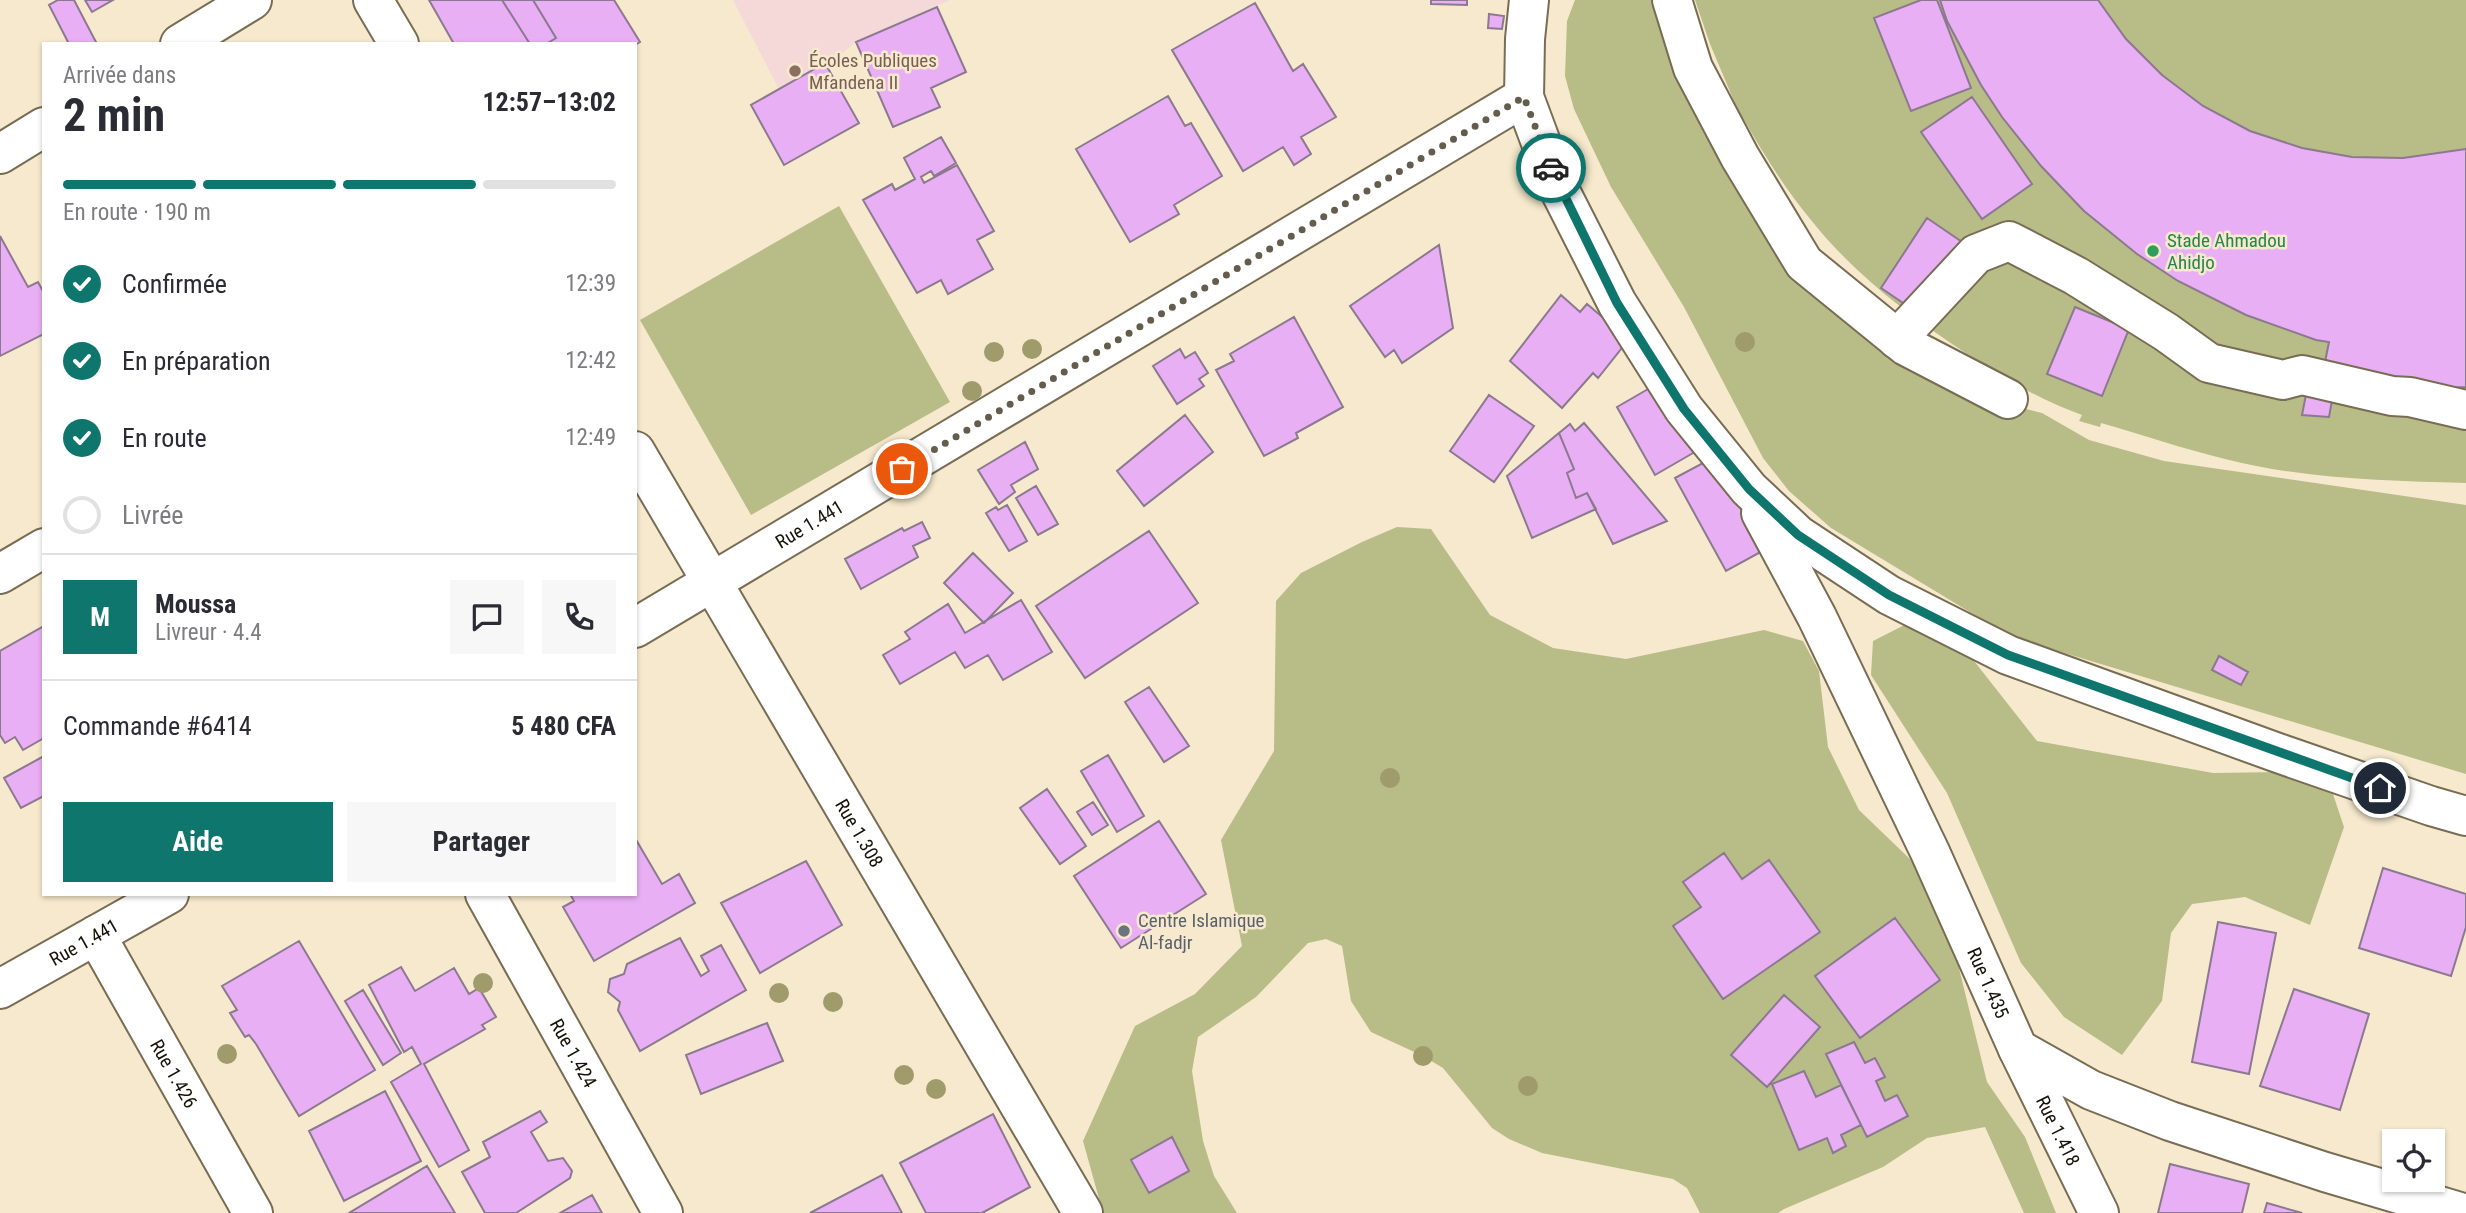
<!DOCTYPE html>
<html lang="fr">
<meta charset="utf-8">
<style>
body{margin:0;font-family:"Roboto Condensed",sans-serif;background:#f7f7f7;color:#2b2b33;height:100vh;display:flex;flex-direction:column;font-size:26px;white-space:nowrap}
*{box-sizing:border-box;margin:0}
p{font-size:23px;color:#7c7c81}
.icon{flex:none;width:38px;height:38px;fill:none;stroke:currentColor;stroke-width:2;stroke-linecap:round;stroke-linejoin:round}
.map{position:relative;flex:1;overflow:hidden}
.sheet{position:absolute;left:42px;top:42px;width:595px;height:854px;display:flex;flex-direction:column;background:#fff;border-radius:0px;box-shadow:0 2px 5px #0004}
.sheet>*{flex:none}
.fabs{position:absolute;left:2382px;top:1129px;display:grid;gap:14px}
.fabs a{display:grid;place-items:center;width:63px;height:63px;border-radius:0px;background:#fff;box-shadow:0 2px 5px #0004;font-size:35px}
.pin{position:absolute;display:grid;place-items:center;width:60px;height:60px;color:#fff;margin:-30px;border:4px solid #fff;border-radius:50%;box-shadow:0 2px 7px #0007}
.courier{position:absolute;display:grid;place-items:center;width:70px;height:70px;margin:-35px;border:5px solid #0f766e;border-radius:50%;background:#fff;color:#222;box-shadow:0 2px 9px #0007}
.headline em{font-style:normal;font-weight:700}
.headline div{display:flex;flex-direction:column-reverse}
.headline{display:flex;align-items:center;justify-content:space-between;height:119px;padding:0 21px}
h1{font-size:46px;font-weight:700;line-height:52px}
.bar{display:grid;grid-template-columns:repeat(4,1fr);gap:10px 7px;align-content:center;height:84px;padding:0 21px}
.bar i{height:9px;border-radius:5px;background:#e1e1e2}
.bar .on{background:#0f766e}
.bar p{grid-column:span 4}
.line{display:flex;align-items:center;gap:18px;padding:0 21px;border-top:2px solid #e1e1e2}
.line div{flex:1}
.round{display:grid;place-items:center;flex:none;width:74px;height:74px;border-radius:0px;background:#f7f7f7}
ol{padding:0 21px;list-style:none}
li{display:flex;align-items:center;gap:21px;height:77px}
li p{margin-inline-start:auto}
li .icon{padding:7px;border-radius:50%;background:#0f766e;color:#fff;stroke-width:4}
li:last-child{color:#7c7c81}
li i{width:38px;height:38px;border:4px solid #e1e1e2;border-radius:50%}
.action{display:flex;gap:14px;margin-top:auto;padding:14px 21px}
.action a{flex:1;height:80px;border-radius:0px;background:#0f766e;color:#fff;font-size:28px;font-weight:700;line-height:80px;text-align:center}
.action a+a{background:#f7f7f7;color:#2b2b33}
.map>svg:first-child{display:block}
</style>
<div class="map">
<svg width="2466" height="1213" viewBox="0 0 2466 1213">
<rect width="100%" height="100%" fill="#f6e9cd"/>
<path fill="#f4d9d8" d="M733 0H950L856 42 784 99Z"/>
<path fill="#b8bc87" d="M1575 0H1663L1822 256 1991 400 2042 413 2089 440 2164 461 2466 505V774L2011 637 1831 528 1789 491 1763 458 1684 307 1611 187 1574 109 1565 76 1567 21Z
M1695 0H2466V483C2386 481 2304 479 2225 459 2184 449 2143 435 2101 423L2100 427 2079 421 2082 415C2039 400 2002 377 1964 352 1908 315 1853 273 1811 220 1785 189 1763 153 1743 118L1738 119 1730 103 1734 101 1710 44Z
M839 206 950 402 751 515 640 320Z
M1397 527 1431 529 1490 615 1553 648 1626 659 1764 630 1803 641 1819 671 1828 747 1859 810 1939 887 1987 1082 2025 1137 2056 1213H2024L1985 1127 1927 1138 1883 1167 1784 1209 1778 1213H1700L1687 1188 1673 1179 1542 1153 1509 1139 1492 1128 1443 1068 1423 1056 1371 1032 1351 1001 1342 946 1326 939 1308 943 1256 997 1198 1037 1192 1071 1203 1141 1214 1176 1237 1213H1103L1083 1141 1135 1026 1195 994 1242 946 1221 840 1274 751 1276 601 1301 573 1362 542Z
M1934 610 2037 741 2213 773 2283 772 2333 794 2344 827 2310 925 2245 897 2192 904 2171 933 2162 1001 2122 1055 2064 1017 2021 963 1947 793 1871 675 1873 641Z"/>
<path fill="#e9aff4" stroke="#8b798f" stroke-width="2" d="M58 0H74L97 44H69L49 5Z
M85 0H113L92 12Z
M429 0H533L556 38 546 44H454Z
M502 0H614L640 42 635 45 530 44Z
M1431 0H1467V5L1431 4Z
M1921 0H1937L1971 88 1911 111 1874 18Z
M1940 0H2098L2126 39 2162 75 2203 106 2250 131 2302 148 2352 157 2403 158 2466 149V387L2401 390 2322 377 2329 342 2316 340 2246 315 2178 281 2137 254 2084 211 2041 166 2002 117 1981 85 1947 21Z
M1255 3 1293 71 1303 64 1336 117 1301 137 1311 154 1294 165 1283 147 1243 171 1172 50Z
M937 7 966 72 931 88 940 107 893 127 856 42Z
M1489 14 1504 16 1502 29 1488 28Z
M825 63 859 123 784 165 751 105Z
M1168 96 1185 126 1191 123 1222 176 1174 205 1179 214 1130 242 1076 149Z
M1972 97 2032 184 1982 219 1921 132Z
M941 137 956 163 934 176 931 171 921 177 924 183 957 165 994 231 977 240 993 269 948 294 941 280 917 293 863 200 892 184 895 190 915 179 904 158Z
M1927 218 1965 244 1918 313 1881 288Z
M0 236 28 287 38 282 44 293V334L0 356Z
M1439 245 1453 328 1402 363 1394 350 1385 357 1350 306Z
M1561 295 1580 312 1587 304 1620 332 1625 344 1598 378 1593 373 1562 408 1510 361Z
M2075 307 2129 329 2102 396 2047 374Z
M1294 317 1343 407 1296 433 1298 438 1264 456 1216 370 1234 361 1230 354Z
M1180 349 1185 358 1195 352 1208 373 1199 379 1204 386 1177 404 1153 366Z
M2309 379 2335 384 2329 417 2302 415Z
M1662 381 1700 449 1655 475 1617 407Z
M1489 395 1534 426 1494 482 1450 451Z
M1185 415 1213 452 1144 506 1117 471Z
M1584 423 1667 521 1613 544 1587 493 1576 498 1567 473 1574 469 1559 433 1570 424 1575 431Z
M1559 433 1574 469 1567 473 1576 498 1587 493 1596 509 1532 538 1507 476Z
M1025 442 1038 469 1011 485 1015 492 999 504 978 470Z
M1716 456 1766 549 1726 571 1675 478Z
M1036 486 1058 524 1038 535 1016 498Z
M1007 505 1027 541 1009 551 986 513 996 507 998 510Z
M922 522 930 538 913 546 918 557 861 589 845 559 902 528 904 531Z
M1149 531 1198 603 1085 678 1036 606Z
M973 553 1013 593 984 623 944 583Z
M1021 600 1052 652 1003 680 988 655 965 668 955 652 900 684 883 655 910 639 905 632 948 604 965 633Z
M44 626V738L23 750 15 737 5 743 0 735V651Z
M2219 656 2248 672 2241 685 2212 670Z
M1149 687 1189 746 1164 762 1125 702Z
M1108 755 1144 816 1117 832 1081 771Z
M44 756V796L21 808 4 778Z
M1047 789 1086 846 1060 864 1020 808Z
M1093 802 1108 825 1092 835 1077 812Z
M1159 821 1206 894 1121 948 1074 876Z
M635 838 662 884 679 874 695 903 594 961 563 907 574 901 570 894H635Z
M1724 853 1742 879 1769 860 1820 932 1723 999 1673 926 1701 907 1683 882Z
M806 861 842 925 760 973 721 903Z
M2383 868 2466 894V927L2451 976 2359 948Z
M1895 918 1940 980 1860 1038 1815 976Z
M2218 922 2276 933 2249 1074 2192 1062Z
M680 938 701 976 709 971 701 956 721 945 746 990 640 1051 618 1010 620 1002 608 992 610 979 624 974 627 964Z
M299 941 375 1070 299 1116 256 1044 249 1035 245 1037 230 1013 237 1010 222 986Z
M401 967 415 991 454 968 469 994 479 988 496 1017 482 1025 485 1029 424 1064 469 1150 439 1167 391 1082 421 1064 412 1047 404 1052 369 985Z
M2294 989 2369 1014 2340 1110 2260 1086Z
M363 990 401 1053 383 1065 345 1001Z
M1784 995 1820 1027 1767 1087 1731 1055Z
M767 1023 783 1061 701 1094 686 1055Z
M1854 1042 1865 1063 1875 1058 1885 1077 1876 1081 1885 1101 1897 1095 1908 1116 1867 1137 1826 1054Z
M1804 1071 1816 1097 1841 1085 1861 1125 1841 1135 1846 1146 1833 1153 1827 1138 1799 1150 1772 1084Z
M385 1091 421 1161 344 1201 309 1131Z
M540 1111 547 1122 531 1132 548 1161 563 1158 572 1171 570 1178 516 1213H485L462 1172 490 1157 483 1142Z
M993 1114 1030 1187 982 1213H926L900 1163Z
M1172 1137 1189 1171 1149 1193 1131 1160Z
M2170 1164 2249 1184 2242 1213H2158Z
M427 1166 455 1213H349Z
M882 1175 902 1213H810Z
M592 1195 602 1213H560Z
M2267 1203 2302 1213H2264Z"/>
<g fill="none" stroke-linecap="round" stroke-linejoin="round">
<g stroke="#786d54" stroke-width="42">
<g id="minor">
<path d="M373 0 399 44"/>
<path d="M1529 0 1525 39 1524 97 1556 183 1617 303 1684 409 1749 489 1798 535 1889 595 2008 655 2278 753 2431 806 2466 816"/>
<path d="M1672 0 1693 68 1740 157 1804 263 1906 346 2008 399"/>
<path d="M180 44 252 0"/>
<path d="M0 154 44 127"/>
<path d="M1897 339 1976 254 2009 241 2076 276 2166 332 2209 363 2283 380 2302 375 2392 396 2410 397 2466 410"/>
<path id="s1" d="M635 451 1083 1213"/>
<path id="s2" d="M1761 513 1817 617 1930 852 2018 1049 2091 1090 2170 1121 2325 1172 2463 1213"/>
<path d="M0 574 44 548"/>
<path id="s3" d="M635 628 1524 97"/>
<path id="s4" d="M485 894 663 1213"/>
<path id="s5" d="M96 935 253 1213"/>
<path id="s6" d="M0 989 169 894"/>
<path id="s7" d="M2018 1049 2099 1213"/>
</g>
</g>
<use href="#minor" stroke="#fff" stroke-width="38"/>
</g>
<g fill="#a09b6b">
<circle cx="1745" cy="342" r="10"/>
<circle cx="1032" cy="349" r="10"/>
<circle cx="994" cy="352" r="10"/>
<circle cx="972" cy="391" r="10"/>
<circle cx="1390" cy="778" r="10"/>
<circle cx="483" cy="983" r="10"/>
<circle cx="779" cy="993" r="10"/>
<circle cx="833" cy="1002" r="10"/>
<circle cx="227" cy="1054" r="10"/>
<circle cx="1423" cy="1056" r="10"/>
<circle cx="904" cy="1075" r="10"/>
<circle cx="1528" cy="1086" r="10"/>
<circle cx="936" cy="1089" r="10"/>
</g>
<g fill="none" stroke-linecap="round" stroke-linejoin="round">
<path stroke="#645d4d" stroke-width="7" stroke-dasharray="0 12.6" d="M902 469 1524 97 1551 168"/>
<path stroke="#0f766e" stroke-width="9" d="M1551 168 1617 303 1684 409 1749 489 1798 535 1889 595 2008 655 2380 788"/>
</g>
<circle fill="#8d6e63" stroke="#f6e9cd" stroke-width="2.5" cx="795" cy="71" r="7"/>
<circle fill="#2e9e5b" stroke="#f6e9cd" stroke-width="2.5" cx="2153" cy="251" r="7"/>
<circle fill="#6b7280" stroke="#f6e9cd" stroke-width="2.5" cx="1124" cy="931" r="7"/>
<g text-anchor="middle" stroke-width="5" stroke-linejoin="round" paint-order="stroke">
<g font-size="19" fill="#785e54" stroke="#f6e9cd" text-anchor="start">
<text x="809" y="67">Écoles Publiques<tspan x="809" dy="22">Mfandena II</tspan></text>
</g>
<g font-size="19" fill="#27864d" stroke="#f6e9cd" text-anchor="start">
<text x="2167" y="247">Stade Ahmadou<tspan x="2167" dy="22">Ahidjo</tspan></text>
</g>
<g font-size="19" fill="#161208" stroke="#f6e9cd">
<text dy="7" stroke="none"><textPath href="#s3" startOffset="203">Rue 1.441</textPath></text>
<text dy="7" stroke="none"><textPath href="#s1" startOffset="443">Rue 1.308</textPath></text>
<text dy="7" stroke="none"><textPath href="#s6" startOffset="96">Rue 1.441</textPath></text>
<text dy="7" stroke="none"><textPath href="#s2" startOffset="522">Rue 1.435</textPath></text>
<text dy="7" stroke="none"><textPath href="#s4" startOffset="182">Rue 1.424</textPath></text>
<text dy="7" stroke="none"><textPath href="#s5" startOffset="159">Rue 1.426</textPath></text>
<text dy="7" stroke="none"><textPath href="#s7" startOffset="91">Rue 1.418</textPath></text>
</g>
<g font-size="19" fill="#5b616d" stroke="#f6e9cd" text-anchor="start">
<text x="1138" y="927">Centre Islamique<tspan x="1138" dy="22">Al-fadjr</tspan></text>
</g>
</g>
</svg>
<div class="fabs">
<a><svg class="icon" aria-label="locate" viewBox="0 0 24 24"><circle cx="12" cy="12" r="6"/><path d="M12 2v4M12 18v4M2 12h4M18 12h4"/></svg></a>
</div>
<div class="pin" style="left:902px;top:469px;background:#ea580c"><svg class="icon" aria-label="bag" viewBox="0 0 24 24"><path d="M5 8h14l-1 12H6zM9 8a3 3 0 0 1 6 0"/></svg></div>
<div class="pin" style="left:2380px;top:788px;background:#1f2937"><svg class="icon" aria-label="home" viewBox="0 0 24 24"><path d="M3 11l9-7 9 7M6 9v11h12V9"/></svg></div>
<div class="courier" style="left:1551px;top:168px"><svg class="icon" aria-label="car" viewBox="0 0 24 24"><path d="M5 17H2v-5l4-1 3-4h7l3 4 3 1v5h-3M9 17h6M6 11h13"/><circle cx="7" cy="17" r="2"/><circle cx="17" cy="17" r="2"/></svg></div>
<section class="sheet">
<div class="headline"><div><h1>2 min</h1><p>Arrivée dans</p></div><em>12:57–13:02</em></div>
<div class="bar"><i class="on"></i><i class="on"></i><i class="on"></i><i></i><p>En route · 190 m</p></div>
<ol>
<li><svg class="icon" aria-label="check" viewBox="0 0 24 24"><path d="M5 12l5 5 9-10"/></svg>Confirmée<p>12:39</p></li>
<li><svg class="icon" aria-label="check" viewBox="0 0 24 24"><path d="M5 12l5 5 9-10"/></svg>En préparation<p>12:42</p></li>
<li><svg class="icon" aria-label="check" viewBox="0 0 24 24"><path d="M5 12l5 5 9-10"/></svg>En route<p>12:49</p></li>
<li><i></i>Livrée</li>
</ol>
<div class="line" style="height:126px"><b class="round" style="background:#0f766e;color:#fff">M</b><div><b>Moussa</b><p>Livreur · 4.4</p></div><a class="round"><svg class="icon" aria-label="chat" viewBox="0 0 24 24"><path d="M4 5h16v11H9l-5 4z"/></svg></a><a class="round"><svg class="icon" aria-label="phone" viewBox="0 0 24 24"><path d="M5 4h4l2 5-3 2q2 4 5 5l2-3 5 2v4C11 20 4 13 5 4z"/></svg></a></div>
<div class="line" style="height:91px"><div>Commande #6414</div><b>5 480 CFA</b></div>
<div class="action"><a>Aide</a><a>Partager</a></div>
</section>
</div>
